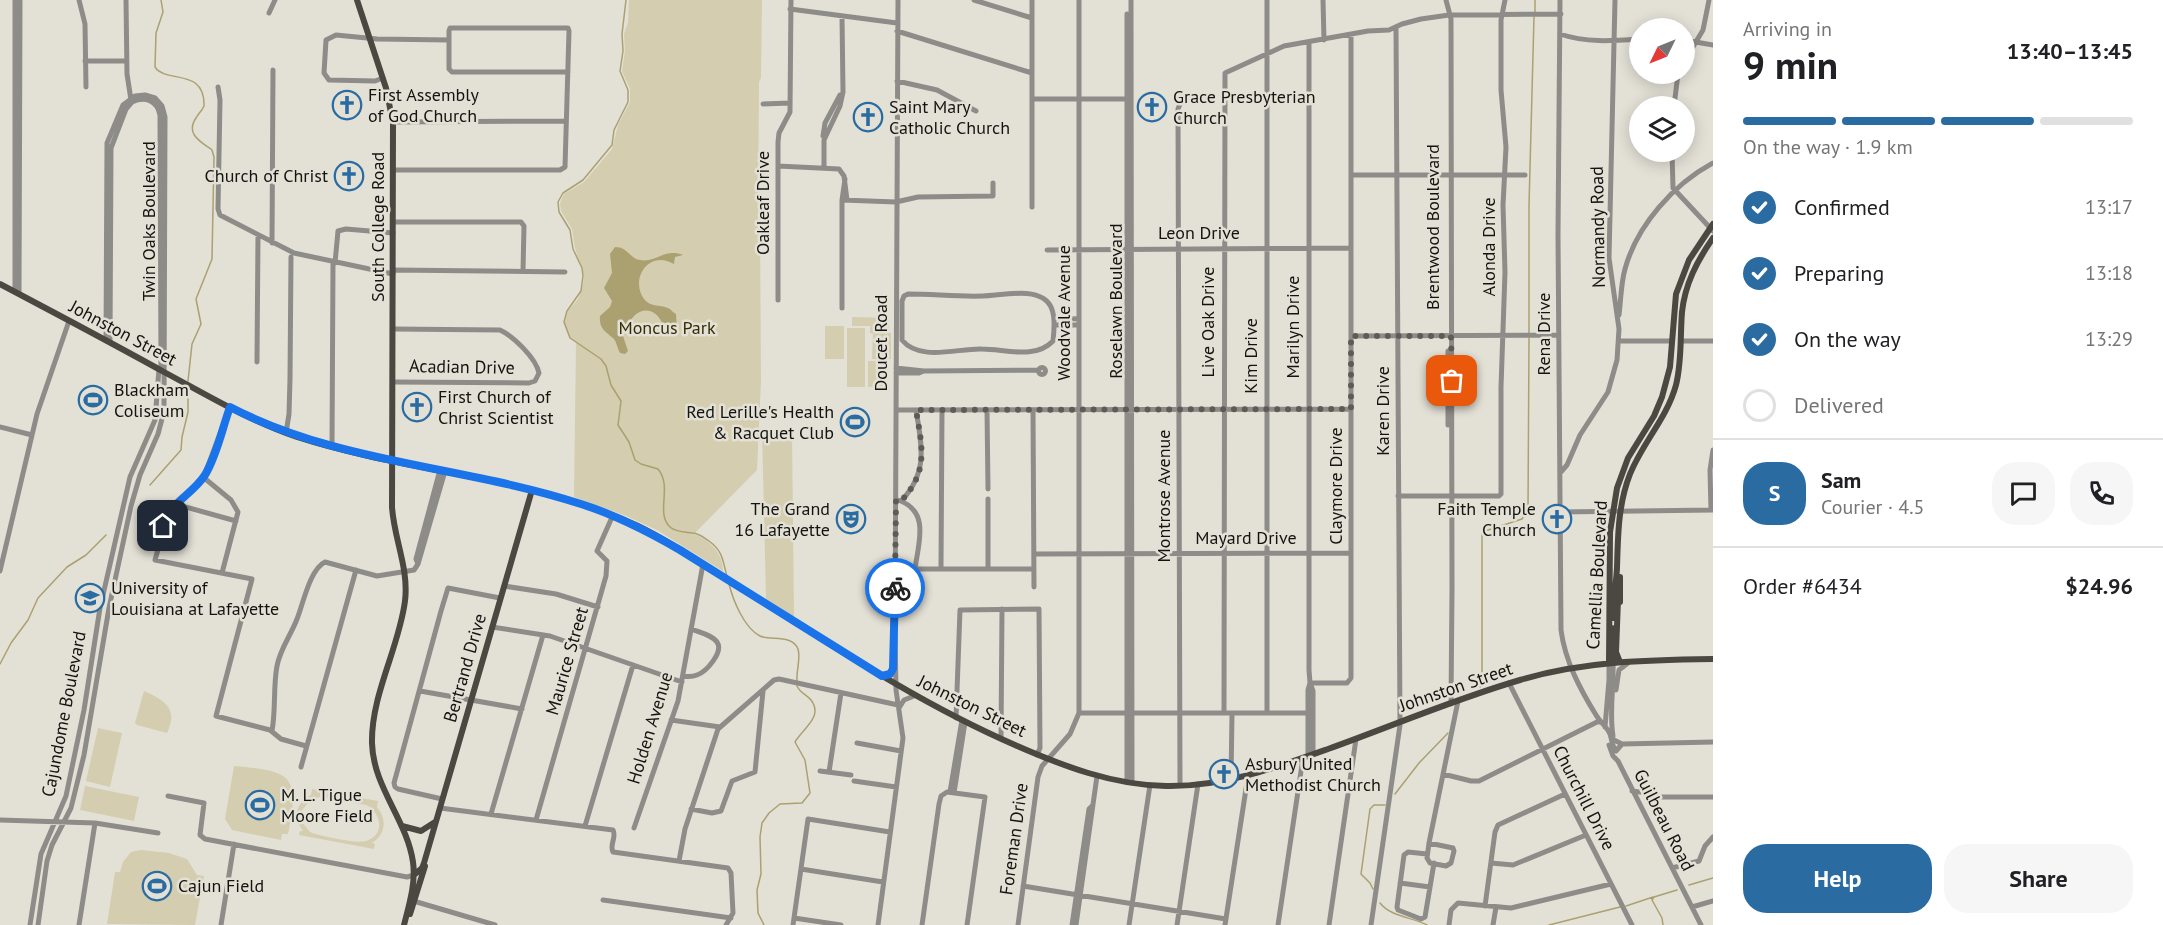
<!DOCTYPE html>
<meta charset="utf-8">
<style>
body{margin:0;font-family:"PT Sans",sans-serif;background:#f6f6f6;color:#202124;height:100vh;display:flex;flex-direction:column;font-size:22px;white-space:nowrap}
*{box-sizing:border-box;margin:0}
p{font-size:20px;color:#757577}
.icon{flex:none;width:33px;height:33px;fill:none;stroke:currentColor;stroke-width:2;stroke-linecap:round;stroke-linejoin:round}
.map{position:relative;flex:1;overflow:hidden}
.panel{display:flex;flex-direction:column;background:#fff;width:450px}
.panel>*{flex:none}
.needle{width:39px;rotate:227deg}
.tools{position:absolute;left:1629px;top:18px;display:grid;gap:12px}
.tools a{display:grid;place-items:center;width:66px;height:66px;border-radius:50%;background:#fff;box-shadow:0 3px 15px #0003;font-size:30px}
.pin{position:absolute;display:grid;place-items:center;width:51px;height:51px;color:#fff;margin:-26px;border-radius:12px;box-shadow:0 3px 9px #0006}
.courier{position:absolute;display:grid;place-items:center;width:60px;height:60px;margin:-30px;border:4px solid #1a73e8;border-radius:50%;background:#fff;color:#222;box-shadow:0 2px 8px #0007}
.headline em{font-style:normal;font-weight:700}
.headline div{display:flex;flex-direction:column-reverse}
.headline{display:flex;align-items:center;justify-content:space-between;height:102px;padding:0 30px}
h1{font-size:39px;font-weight:700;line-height:45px}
.bar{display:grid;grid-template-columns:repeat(4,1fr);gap:9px 6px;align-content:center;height:72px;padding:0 30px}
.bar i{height:8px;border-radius:4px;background:#e0e0e0}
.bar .selected{background:#2a6ca2}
.bar p{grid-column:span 4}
.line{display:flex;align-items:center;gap:15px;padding:0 30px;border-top:2px solid #e0e0e0}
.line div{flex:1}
.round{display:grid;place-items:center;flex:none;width:63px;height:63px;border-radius:24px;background:#f6f6f6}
ol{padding:0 30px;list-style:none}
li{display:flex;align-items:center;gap:18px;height:66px}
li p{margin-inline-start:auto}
li .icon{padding:6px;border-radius:50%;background:#2a6ca2;color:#fff;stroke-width:4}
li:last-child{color:#757577}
li i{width:33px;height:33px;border:3px solid #e0e0e0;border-radius:50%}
.button{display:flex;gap:12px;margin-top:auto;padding:12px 30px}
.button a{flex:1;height:69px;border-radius:24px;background:#2a6ca2;color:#fff;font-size:24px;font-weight:700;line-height:69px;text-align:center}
.button a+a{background:#f6f6f6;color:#202124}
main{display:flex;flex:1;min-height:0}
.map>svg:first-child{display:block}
</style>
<main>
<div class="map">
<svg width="1713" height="925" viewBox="0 0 1713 925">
<rect width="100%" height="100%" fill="#e3e1d6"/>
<path fill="#d4cdaf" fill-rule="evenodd" d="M629 0H762L761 78 759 82 758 220 760 224 761 381 757 470 694 534C710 540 723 553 723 571L657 530 624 515 574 497 576 342 570 338 565 327V322L568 311 578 299 583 285 584 276 575 248 572 229 561 211 560 203 564 194 584 182 612 149 618 125 630 102V89L622 71 625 51 624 34 628 22Z
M852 317 889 318V333H891V359H872L873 334 870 333V326H852Z
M825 326H844V359H825Z
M847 328H865V387H847Z
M868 361H886V387H868Z
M762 429 792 430 794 617 766 599Z
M144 691C164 700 179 708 167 733L137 725 135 723Z
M98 728 122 733 110 787 86 781Z
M234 766C292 771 300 775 288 834H282L281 840 232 830 225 819Z
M85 786 139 797 134 821 80 810Z
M312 789 378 801 377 807C387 819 386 834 372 843L375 844 374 849 299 835 300 831H303C292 817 296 803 311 795ZM321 797 366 805C381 812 386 835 366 841 356 844 320 836 310 832L302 822V810L312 799Z
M141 850 169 853 187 859 197 875 204 876 195 925 107 924 115 872H120L123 862 131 852Z"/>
<path fill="#aba070" d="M615 247C628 247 630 259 640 260 655 263 665 248 683 255L675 257 674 264C670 262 665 260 661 260 641 260 633 285 644 299 651 308 661 304 670 309 672 311 674 313 676 314L677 330H674L671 325 667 329 664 328C657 303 633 306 627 329L623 328 621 330 628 351 625 354 620 353C617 348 617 342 613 338 604 331 599 328 600 316L610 307 612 301 604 288 612 273 610 254Z"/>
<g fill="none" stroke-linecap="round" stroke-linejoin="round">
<path stroke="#aba070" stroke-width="1.5" d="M161 0 163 12 156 33 155 67C166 84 205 67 204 106 202 111 198 114 196 118 185 134 201 142 212 150L214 157 212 259 196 299 201 324 192 344 188 381
M626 0 622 34 623 51 620 71 628 90V102L614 130 612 145 583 180 563 193 558 202 559 212 570 230 573 249 582 268 583 276 581 291 567 311 564 322 570 338 601 359 606 366 611 385 621 401 618 425 629 442 635 460 641 464 658 469C673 487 655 513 670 527 675 532 684 532 692 533 699 533 703 537 709 541 723 551 723 561 727 577
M1535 12V0
M1529 333V205L1534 17
M150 485 181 450 182 437 188 412V389
M729 584C733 600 744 628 760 636 771 641 792 634 798 649 801 658 796 671 797 681
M0 664 11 643 28 620 38 598 67 567 86 555 106 535
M1480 687 1482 679V532L1522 519 1528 509 1529 338
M1395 794 1419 763 1448 733
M1689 885 1713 878
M1373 889 1370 883 1361 874 1370 809 1374 805H1385
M1380 903C1391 917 1412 917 1427 925
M1626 906 1653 897
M764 925 758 913 757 890 761 874 760 837 762 823 769 813 780 804 802 803 810 793 805 760 795 742C802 729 824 717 811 700 806 694 800 693 797 686
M1549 925 1620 907
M1663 925 1662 918 1652 900 1654 897 1677 890"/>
<path stroke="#8d8c88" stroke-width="5" d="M15 0V292
M79 0 85 24 86 87
M126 0 127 74 131 100
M974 0 1032 18
M1032 0V207
M1131 0 1132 783
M1323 0 1324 40
M1446 0 1451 19 1452 590 1451 704
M1560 0 1558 234 1561 630C1565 661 1580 689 1596 715 1600 722 1607 727 1610 734 1612 740 1612 746 1616 751L1622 744
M790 9 897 23
M269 13 275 0
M1127 14V782
M897 31 1032 73
M1560 34C1586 43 1612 41 1640 39
M1684 40 1713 45
M1309 43V670L1310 683 1313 691V754
M85 61H126
M1684 62 1703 30 1709 0
M383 78 375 81 329 80 324 73 326 40 336 35 377 39 449 40
M897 81 937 90 976 111
M218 87 220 100 218 209 220 215 294 253 393 274
M1032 99H1130
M132 102C145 96 157 100 160 115L161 370
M763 104 790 103
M1674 106 1678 74
M393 122 565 121
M823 136 825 123 840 95
M1672 152 1673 188 1713 231
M778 166 839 169 844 176 847 200
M824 167V140L840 106 843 92 842 16
M394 170H560L565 167 569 31 568 28H450L449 31V69L452 72H568
M1351 175H1525
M842 200 896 202 918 197 993 196V183
M393 222H521L524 226 523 271
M272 243 273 70
M1047 250 1351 248
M335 263 338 231 346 229 393 233
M393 270 565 272
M19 294 20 0
M908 294C933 294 958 297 983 296 1002 296 1047 283 1053 313 1055 321 1054 332 1053 341 1035 360 1005 349 982 349 958 348 920 362 902 340V301L904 296Z
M778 300V142L779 133 790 112 791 0
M842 308V200L845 179
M1619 315C1621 299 1621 283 1625 269 1637 225 1674 184 1713 163
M1054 318 1079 319
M1054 325H1079
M1351 336 1559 335
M1619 341H1672
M1681 341H1713
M110 343 111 148 126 109 132 102
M1448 351V425
M257 362 258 235
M1038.5 371a3.5 3.5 0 1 1 7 0a3.5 3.5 0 1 1-7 0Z
M896 368 924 371 1039 370
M896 373H919L924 371
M393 382 529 383 535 381 539 373C536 358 513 336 500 330L393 329
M230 407 206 471 199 483 169 511 155 560 252 579 216 716 270 730 281 739 306 746
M896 410 1351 409
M987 410 988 489
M1033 410 1034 587
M0 427 32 435
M286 433 289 414 290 379 291 257
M332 447 333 263
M1560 473 1567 465 1580 435 1608 392 1617 360 1619 329 1609 258 1615 0
M203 477 231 500 238 512 222 573
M1398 496H1499L1501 494V387L1505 272 1503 205 1506 147 1501 90V20L1505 0
M988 499V568
M898 500C931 511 918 544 915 569
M902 500C928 472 922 446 916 410
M175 504 236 521
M1711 510 1710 470 1713 450
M1560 512 1713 510
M1034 554 1351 553
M418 564 445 471
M941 568 942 410
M895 569H1034
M0 571 37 414 69 321
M504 586 556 594 598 607
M492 627 550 636 682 682
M1613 662C1614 687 1609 712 1613 736
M683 676C688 677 692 677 697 675 706 672 724 652 717 642 712 635 699 632 691 629
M1509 683 1632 925
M1616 690 1619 670 1628 663
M420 691 522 709
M899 708 904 700 914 696
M1267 712V0
M1079 713H1311
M1224 713 1225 73 1284 46 1368 31 1389 30 1402 24 1421 19 1449 15 1561 14
M956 718 960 610 1039 609 1040 748 1037 755
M671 720 720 727
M1605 727 1609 680V663
M272 731C276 709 273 687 277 666 280 649 291 635 297 619 303 604 310 569 325 562L377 576 414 570 418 564 416 559 440 470
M1001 739 1002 609
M1614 740 1622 744 1713 742
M857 743 901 751
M1609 745 1613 756 1618 761 1701 925
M1308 756V690L1310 683H1347L1351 678V35
M301 767 356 570
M820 771 851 775
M829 772 841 693
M1443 774 1471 781H1479L1597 722H1601
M1231 780 1232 713
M854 781 896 787
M1180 785 1178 109 1182 99
M1632 791 1648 793 1657 797H1713
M950 792 962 720
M954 793 965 722
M168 796 204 803 200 835 205 839 407 877 414 875
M442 799 398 789 395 787 394 783 441 611 448 588 500 598
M440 808 613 830C617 837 609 845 613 852L728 868 731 873 733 913 726 925
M691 809 712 813 721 811 732 781 755 772 763 691
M491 814 543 635
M0 820 95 823 158 833
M536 820 606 576 607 561 597 551 613 515
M585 826 633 665
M634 828 678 701 703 564
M1429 843 1453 848 1454 851 1451 863 1446 866 1430 863 1427 858 1429 843 1458 701
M1427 854 1408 852 1404 855 1397 907 1398 910 1421 919 1425 917 1434 863
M679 861 685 829 718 729 774 680 779 679 898 705
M1491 863 1513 865 1586 835
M1672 868 1699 861 1705 846 1713 837
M801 869 883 882
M1400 883 1430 887
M1023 886 1226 919
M410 900 495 925
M603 900 731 918
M1485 906 1495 832 1498 825 1565 794
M1692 907 1713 901
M794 918 841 925
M30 925 41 854 66 796 84 710 100 608 130 477 155 420 159 369
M38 925 47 861 52 845 71 808 84 755 109 608 131 506 140 475 158 434 164 411 165 117 162 106 155 98 145 95 135 96 123 105 107 143 106 341
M79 925 95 823
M221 925 234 844
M793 925 808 819 890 832
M878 925 903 738 896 690 895 635 898 0
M922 925 939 804 941 796 947 792 985 797 967 925
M1018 925 1038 777 1042 766 1070 734 1079 713V0
M1072 925 1089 809 1092 806
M1076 925 1097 776
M1129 925 1150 785
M1177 925 1198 784
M1225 925 1248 776
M1278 925 1303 758
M1329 925 1356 739
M1371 925 1400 725 1396 27
M1449 925 1451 910 1458 903 1511 908 1611 884
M1493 925 1496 907"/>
<path stroke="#4a4841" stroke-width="6" d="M357 0 386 88 393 123 392 507C394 539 409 568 405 601 399 648 371 695 372 743 373 787 407 820 413 862 416 883 409 905 404 925
M0 284C55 313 110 342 164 372 207 395 250 421 297 437 409 473 530 476 638 526 679 546 718 574 757 598 841 651 923 705 1015 745 1063 766 1112 785 1166 786 1223 787 1275 768 1328 749 1392 726 1455 699 1520 680 1583 661 1648 660 1713 659
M1620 577V602
M1618 600 1616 652 1620 662
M1613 618C1613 601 1616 585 1617 568 1618 535 1618 505 1630 474 1643 442 1667 418 1676 385 1682 361 1680 337 1682 312 1685 284 1697 261 1713 238
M1612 628 1613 662
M1609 663 1610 532 1617 488 1628 458 1654 416 1662 397 1670 367 1676 294 1689 260 1713 224
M402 826 421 831 435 822
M414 875 422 868 424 863 532 490
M410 914 425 866"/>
</g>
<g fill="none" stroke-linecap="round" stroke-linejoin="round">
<path stroke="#5c5b55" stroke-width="6" stroke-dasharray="0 10.8" d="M895 588 896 500H902C929 471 922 446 916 410L1351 409V336H1451L1452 381"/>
<path stroke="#1a73e8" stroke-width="8" d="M163 526C172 500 191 496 205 475 217 455 222 429 230 407 339 464 465 466 581 504 616 515 649 532 680 550L882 676 890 674 893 669 895 588"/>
</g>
<defs>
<g id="church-ring" transform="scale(1.5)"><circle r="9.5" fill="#e3e1d6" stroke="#2a6ca2" stroke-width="1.5"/><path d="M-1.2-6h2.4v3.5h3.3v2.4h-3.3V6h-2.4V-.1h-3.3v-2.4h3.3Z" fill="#2a6ca2"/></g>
<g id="stadium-ring" transform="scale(1.5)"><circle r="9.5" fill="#e3e1d6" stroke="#2a6ca2" stroke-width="1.5"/><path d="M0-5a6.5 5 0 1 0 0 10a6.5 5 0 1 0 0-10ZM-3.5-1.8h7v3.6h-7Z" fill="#2a6ca2"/></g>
<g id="theatre-ring" transform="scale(1.5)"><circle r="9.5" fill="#e3e1d6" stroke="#2a6ca2" stroke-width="1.5"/><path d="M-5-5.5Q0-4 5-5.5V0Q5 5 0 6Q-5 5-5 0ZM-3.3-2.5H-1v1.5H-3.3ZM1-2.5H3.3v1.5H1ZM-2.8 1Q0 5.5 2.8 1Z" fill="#2a6ca2"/></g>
<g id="university-ring" transform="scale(1.5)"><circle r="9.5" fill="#e3e1d6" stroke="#2a6ca2" stroke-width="1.5"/><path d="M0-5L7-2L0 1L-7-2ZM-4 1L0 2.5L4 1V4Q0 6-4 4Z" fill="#2a6ca2"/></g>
</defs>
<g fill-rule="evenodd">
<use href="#church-ring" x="347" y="105"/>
<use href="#church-ring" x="1152" y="107"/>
<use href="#church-ring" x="868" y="117"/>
<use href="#church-ring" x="349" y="176"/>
<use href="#stadium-ring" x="93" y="400"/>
<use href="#church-ring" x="417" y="407"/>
<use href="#stadium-ring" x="855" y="422"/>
<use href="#theatre-ring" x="851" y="519"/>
<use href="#church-ring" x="1557" y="519"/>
<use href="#university-ring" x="90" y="598"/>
<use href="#church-ring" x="1224" y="774"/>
<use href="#stadium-ring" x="260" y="805"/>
<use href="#stadium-ring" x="157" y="886"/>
</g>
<g text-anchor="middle" stroke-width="5" stroke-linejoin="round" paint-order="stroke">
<g font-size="18" fill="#141310" stroke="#e3e1d6" text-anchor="start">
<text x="368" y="101">First Assembly<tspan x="368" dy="21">of God Church</tspan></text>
<text x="1173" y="103">Grace Presbyterian<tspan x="1173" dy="21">Church</tspan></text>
<text x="889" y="113">Saint Mary<tspan x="889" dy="21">Catholic Church</tspan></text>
<text x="328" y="182" text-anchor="end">Church of Christ</text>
<text x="114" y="396">Blackham<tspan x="114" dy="21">Coliseum</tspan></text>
<text x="438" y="403">First Church of<tspan x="438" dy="21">Christ Scientist</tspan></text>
<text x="834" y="418" text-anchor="end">Red Lerille's Health<tspan x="834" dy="21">&amp; Racquet Club</tspan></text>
<text x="830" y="515" text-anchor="end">The Grand<tspan x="830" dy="21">16 Lafayette</tspan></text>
<text x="1536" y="515" text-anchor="end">Faith Temple<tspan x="1536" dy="21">Church</tspan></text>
<text x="111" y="594">University of<tspan x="111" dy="21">Louisiana at Lafayette</tspan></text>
<text x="1245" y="770">Asbury United<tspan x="1245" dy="21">Methodist Church</tspan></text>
<text x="281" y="801">M. L. Tigue<tspan x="281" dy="21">Moore Field</tspan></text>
<text x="178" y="892">Cajun Field</text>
</g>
<g font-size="18" fill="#141310" stroke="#e3e1d6">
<text transform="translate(763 203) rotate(-90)" y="6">Oakleaf Drive</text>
<text transform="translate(149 221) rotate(-90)" y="6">Twin Oaks Boulevard</text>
<text transform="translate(378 227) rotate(-90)" y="6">South College Road</text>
<text transform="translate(1433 227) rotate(-90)" y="6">Brentwood Boulevard</text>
<text transform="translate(1598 227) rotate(-91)" y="6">Normandy Road</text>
<text x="1199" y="239">Leon Drive</text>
<text transform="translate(1489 247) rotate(-90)" y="6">Alonda Drive</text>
<text transform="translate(1116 301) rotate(-90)" y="6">Roselawn Boulevard</text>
<text transform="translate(1064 313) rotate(-90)" y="6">Woodvale Avenue</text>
<text transform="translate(1208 322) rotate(-90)" y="6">Live Oak Drive</text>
<text transform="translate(1293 327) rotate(-90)" y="6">Marilyn Drive</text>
<text transform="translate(123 333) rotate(28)" y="6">Johnston Street</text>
<text transform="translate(1544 334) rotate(-90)" y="6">Rena Drive</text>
<text transform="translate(881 343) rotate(-90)" y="6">Doucet Road</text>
<text transform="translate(1251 356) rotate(-90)" y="6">Kim Drive</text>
<text transform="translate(462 367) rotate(1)" y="6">Acadian Drive</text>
<text transform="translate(1383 411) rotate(-90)" y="6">Karen Drive</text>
<text transform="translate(1336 486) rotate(-90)" y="6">Claymore Drive</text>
<text transform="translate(1164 496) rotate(-90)" y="6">Montrose Avenue</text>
<text x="1246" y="544">Mayard Drive</text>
<text transform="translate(1597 575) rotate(-87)" y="6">Camellia Boulevard</text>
<text transform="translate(567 661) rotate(-74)" y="6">Maurice Street</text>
<text transform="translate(465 668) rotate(-74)" y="6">Bertrand Drive</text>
<text transform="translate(1456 687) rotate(-19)" y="6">Johnston Street</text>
<text transform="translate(972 706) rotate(26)" y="6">Johnston Street</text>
<text transform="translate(64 714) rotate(-79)" y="6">Cajundome Boulevard</text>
<text transform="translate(650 728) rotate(-73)" y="6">Holden Avenue</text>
<text transform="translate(1584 798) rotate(63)" y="6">Churchill Drive</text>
<text transform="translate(1664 820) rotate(63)" y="6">Guilbeau Road</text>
<text transform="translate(1014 839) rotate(-82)" y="6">Foreman Drive</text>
</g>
<g font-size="18" fill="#352c03" stroke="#e3e1d6">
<text x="667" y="334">Moncus Park</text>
</g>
</g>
</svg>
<div class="tools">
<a><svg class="needle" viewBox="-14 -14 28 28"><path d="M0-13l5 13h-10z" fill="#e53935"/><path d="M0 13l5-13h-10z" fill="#757577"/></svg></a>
<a><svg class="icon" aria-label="layers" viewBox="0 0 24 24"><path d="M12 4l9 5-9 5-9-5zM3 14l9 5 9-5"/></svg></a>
</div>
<div class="pin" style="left:1452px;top:381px;background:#ea580c"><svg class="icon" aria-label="bag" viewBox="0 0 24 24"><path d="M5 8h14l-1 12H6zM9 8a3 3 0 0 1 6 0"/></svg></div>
<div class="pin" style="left:163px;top:526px;background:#1f2937"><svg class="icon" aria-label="home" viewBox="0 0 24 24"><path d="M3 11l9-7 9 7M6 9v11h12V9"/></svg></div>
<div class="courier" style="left:895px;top:588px"><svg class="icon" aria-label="bike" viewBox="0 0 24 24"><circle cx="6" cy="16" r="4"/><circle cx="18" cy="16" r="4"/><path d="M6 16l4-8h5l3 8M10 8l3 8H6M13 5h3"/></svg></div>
</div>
<section class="panel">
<div class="headline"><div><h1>9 min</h1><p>Arriving in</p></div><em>13:40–13:45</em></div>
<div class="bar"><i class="selected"></i><i class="selected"></i><i class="selected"></i><i></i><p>On the way · 1.9 km</p></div>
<ol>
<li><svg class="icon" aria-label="check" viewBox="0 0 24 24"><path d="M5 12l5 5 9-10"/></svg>Confirmed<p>13:17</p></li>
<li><svg class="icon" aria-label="check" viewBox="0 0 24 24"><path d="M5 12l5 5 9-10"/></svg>Preparing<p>13:18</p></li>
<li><svg class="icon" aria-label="check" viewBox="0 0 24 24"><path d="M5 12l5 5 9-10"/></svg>On the way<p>13:29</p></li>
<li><i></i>Delivered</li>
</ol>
<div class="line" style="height:108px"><b class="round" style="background:#2a6ca2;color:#fff">S</b><div><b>Sam</b><p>Courier · 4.5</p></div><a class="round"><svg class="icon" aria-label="chat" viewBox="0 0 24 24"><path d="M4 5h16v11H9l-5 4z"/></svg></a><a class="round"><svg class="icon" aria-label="phone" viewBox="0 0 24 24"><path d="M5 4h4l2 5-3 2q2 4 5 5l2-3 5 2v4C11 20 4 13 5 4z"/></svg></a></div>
<div class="line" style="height:78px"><div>Order #6434</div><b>$24.96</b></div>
<div class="button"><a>Help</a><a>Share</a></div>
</section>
</main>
